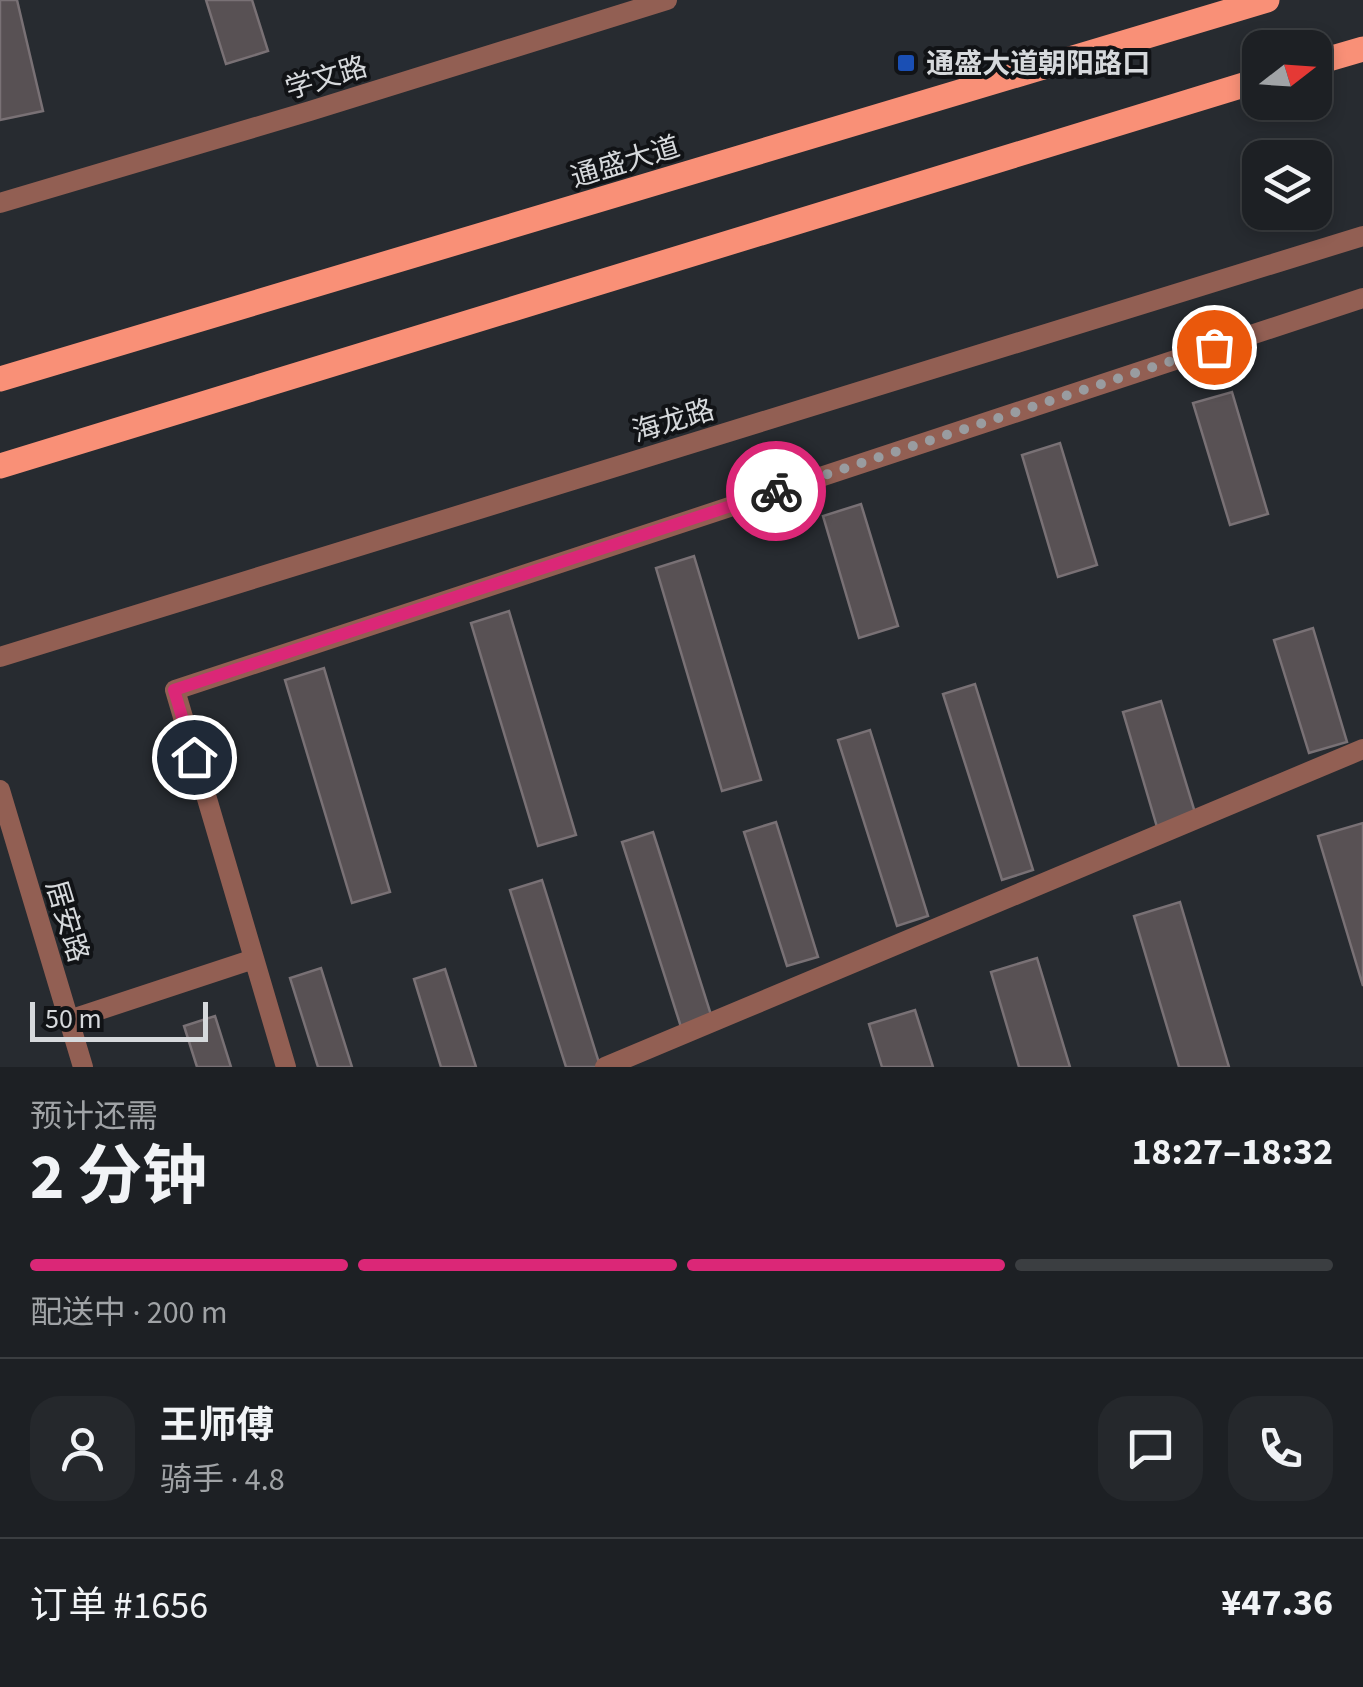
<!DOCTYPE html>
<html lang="zh">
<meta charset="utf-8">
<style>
body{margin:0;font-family:"Source Sans 3","Noto Sans SC",sans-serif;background:#25282c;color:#f1f3f6;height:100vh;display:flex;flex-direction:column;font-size:38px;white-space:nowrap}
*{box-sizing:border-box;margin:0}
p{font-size:32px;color:#a0a3a6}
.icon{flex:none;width:55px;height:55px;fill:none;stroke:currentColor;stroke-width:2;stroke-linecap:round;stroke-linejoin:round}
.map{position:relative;height:1067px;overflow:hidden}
.sheet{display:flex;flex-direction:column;background:#1d2024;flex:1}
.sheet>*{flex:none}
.needle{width:65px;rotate:73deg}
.fabs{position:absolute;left:1242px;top:30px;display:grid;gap:20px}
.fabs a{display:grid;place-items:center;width:90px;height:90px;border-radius:20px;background:#1d2024;box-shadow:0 5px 15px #0003,0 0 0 2px #3b3e41;font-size:50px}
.scale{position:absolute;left:30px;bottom:25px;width:178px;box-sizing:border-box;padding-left:10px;border:5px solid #d6d9dc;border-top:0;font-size:28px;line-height:35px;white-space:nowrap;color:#d6d9dc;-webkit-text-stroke:8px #111316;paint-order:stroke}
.pin{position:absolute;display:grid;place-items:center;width:85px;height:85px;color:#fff;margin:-42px;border:5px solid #fff;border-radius:50%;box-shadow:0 2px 10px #0007}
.courier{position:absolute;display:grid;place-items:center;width:100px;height:100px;margin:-50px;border:8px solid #db2777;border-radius:50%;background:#fff;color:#222;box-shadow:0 2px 12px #0007}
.head em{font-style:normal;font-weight:700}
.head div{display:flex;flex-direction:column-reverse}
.head{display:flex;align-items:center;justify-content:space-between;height:170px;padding:0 30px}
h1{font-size:65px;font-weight:700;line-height:75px}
.bar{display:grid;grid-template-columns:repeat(4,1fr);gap:15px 10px;align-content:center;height:120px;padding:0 30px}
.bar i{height:12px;border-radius:8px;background:#3b3e41}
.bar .active{background:#db2777}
.bar p{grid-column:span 4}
.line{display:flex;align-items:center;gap:25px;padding:0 30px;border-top:2px solid #3b3e41}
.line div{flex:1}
.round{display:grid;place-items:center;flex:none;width:105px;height:105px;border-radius:30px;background:#25282c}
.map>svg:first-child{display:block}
</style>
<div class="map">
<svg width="1363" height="1067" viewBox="0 0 1363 1067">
<rect width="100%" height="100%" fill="#272b30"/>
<path fill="#585154" stroke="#797175" stroke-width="2.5" d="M0 0H17L43 111 0 120Z
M206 0H252L268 51 226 64Z
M1232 392 1268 514 1230 525 1193 403Z
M1060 443 1097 565 1058 577 1022 455Z
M861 504 898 626 859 638 823 516Z
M694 556 761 780 722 791 656 568Z
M509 611 576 835 538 846 471 623Z
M1313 628 1347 742 1309 753 1274 640Z
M324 668 390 892 352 903 285 680Z
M975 684 1033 870 1002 880 943 694Z
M1161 701 1196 816 1157 827 1123 712Z
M870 730 928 916 897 926 838 740Z
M776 822 818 957 787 966 744 832Z
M1363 823V986L1318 836Z
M653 832 712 1018 681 1027 622 842Z
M542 880 600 1066 597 1067H566L510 890Z
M1180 902 1229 1067H1179L1134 916Z
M1037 958 1070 1067H1019L991 972Z
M321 968 352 1067H318L290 978Z
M445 969 476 1067H441L414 979Z
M915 1010 933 1067H882L869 1024Z
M215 1016 231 1067H197L184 1026Z"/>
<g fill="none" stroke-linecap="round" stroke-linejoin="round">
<path stroke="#925f53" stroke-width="20" d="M69 1020 254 959
M286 1067 175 690 1363 298
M605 1067 1363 749"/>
<path stroke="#925f53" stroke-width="20" d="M0 203 310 111 667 0
M0 657 1363 236
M0 790 83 1067"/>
<path stroke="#f99077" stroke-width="25" d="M1315 63 1363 49
M0 379 1267 0
M0 466 1260 80"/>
</g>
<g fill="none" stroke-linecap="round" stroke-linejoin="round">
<path stroke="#999ca0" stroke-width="10" stroke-dasharray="0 18" d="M776 491 1214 347"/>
<path stroke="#db2777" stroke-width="12" d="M194 757 174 690 776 491"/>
</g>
<rect fill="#1a4fb4" stroke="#111316" stroke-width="4" x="896" y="53" width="20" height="20" rx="5"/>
<g text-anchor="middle" stroke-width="8" stroke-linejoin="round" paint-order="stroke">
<g font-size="28" font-weight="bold" fill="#d6d9dc" stroke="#111316" text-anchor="start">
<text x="926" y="73">通盛大道朝阳路口</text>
</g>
<g font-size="28" fill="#d6d9dc" stroke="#111316">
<text transform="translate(326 77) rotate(-17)" y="10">学文路</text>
<text transform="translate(625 161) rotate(-17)" y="10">通盛大道</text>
<text transform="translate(673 420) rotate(-17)" y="10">海龙路</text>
<text transform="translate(68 921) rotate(73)" y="10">居安路</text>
</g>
</g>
</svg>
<div class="fabs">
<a><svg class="needle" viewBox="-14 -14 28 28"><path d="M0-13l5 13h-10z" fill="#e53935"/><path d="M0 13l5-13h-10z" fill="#a0a3a6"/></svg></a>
<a><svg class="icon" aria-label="layers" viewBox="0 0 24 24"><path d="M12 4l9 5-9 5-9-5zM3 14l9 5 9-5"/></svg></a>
</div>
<div class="scale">50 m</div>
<div class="pin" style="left:1214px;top:347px;background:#ea580c"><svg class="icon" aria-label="bag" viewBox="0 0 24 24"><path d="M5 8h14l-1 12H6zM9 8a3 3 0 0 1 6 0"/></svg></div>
<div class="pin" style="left:194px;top:757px;background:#1f2937"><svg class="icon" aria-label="home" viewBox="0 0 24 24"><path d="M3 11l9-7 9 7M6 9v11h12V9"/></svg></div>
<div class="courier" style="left:776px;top:491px"><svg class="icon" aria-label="bike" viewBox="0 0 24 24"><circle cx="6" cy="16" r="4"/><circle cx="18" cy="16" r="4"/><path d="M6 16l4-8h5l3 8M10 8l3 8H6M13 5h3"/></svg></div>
</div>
<section class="sheet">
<div class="head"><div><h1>2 分钟</h1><p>预计还需</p></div><em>18:27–18:32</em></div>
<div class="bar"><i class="active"></i><i class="active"></i><i class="active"></i><i></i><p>配送中 · 200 m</p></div>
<div class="line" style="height:180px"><a class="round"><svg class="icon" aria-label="person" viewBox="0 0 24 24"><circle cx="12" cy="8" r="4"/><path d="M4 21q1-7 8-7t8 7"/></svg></a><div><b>王师傅</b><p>骑手 · 4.8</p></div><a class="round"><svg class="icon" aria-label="chat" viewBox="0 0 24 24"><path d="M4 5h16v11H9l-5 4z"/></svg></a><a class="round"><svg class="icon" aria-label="phone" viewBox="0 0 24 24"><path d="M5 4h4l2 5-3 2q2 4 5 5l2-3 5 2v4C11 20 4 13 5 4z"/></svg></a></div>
<div class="line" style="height:130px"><div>订单 #1656</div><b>¥47.36</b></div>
</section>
